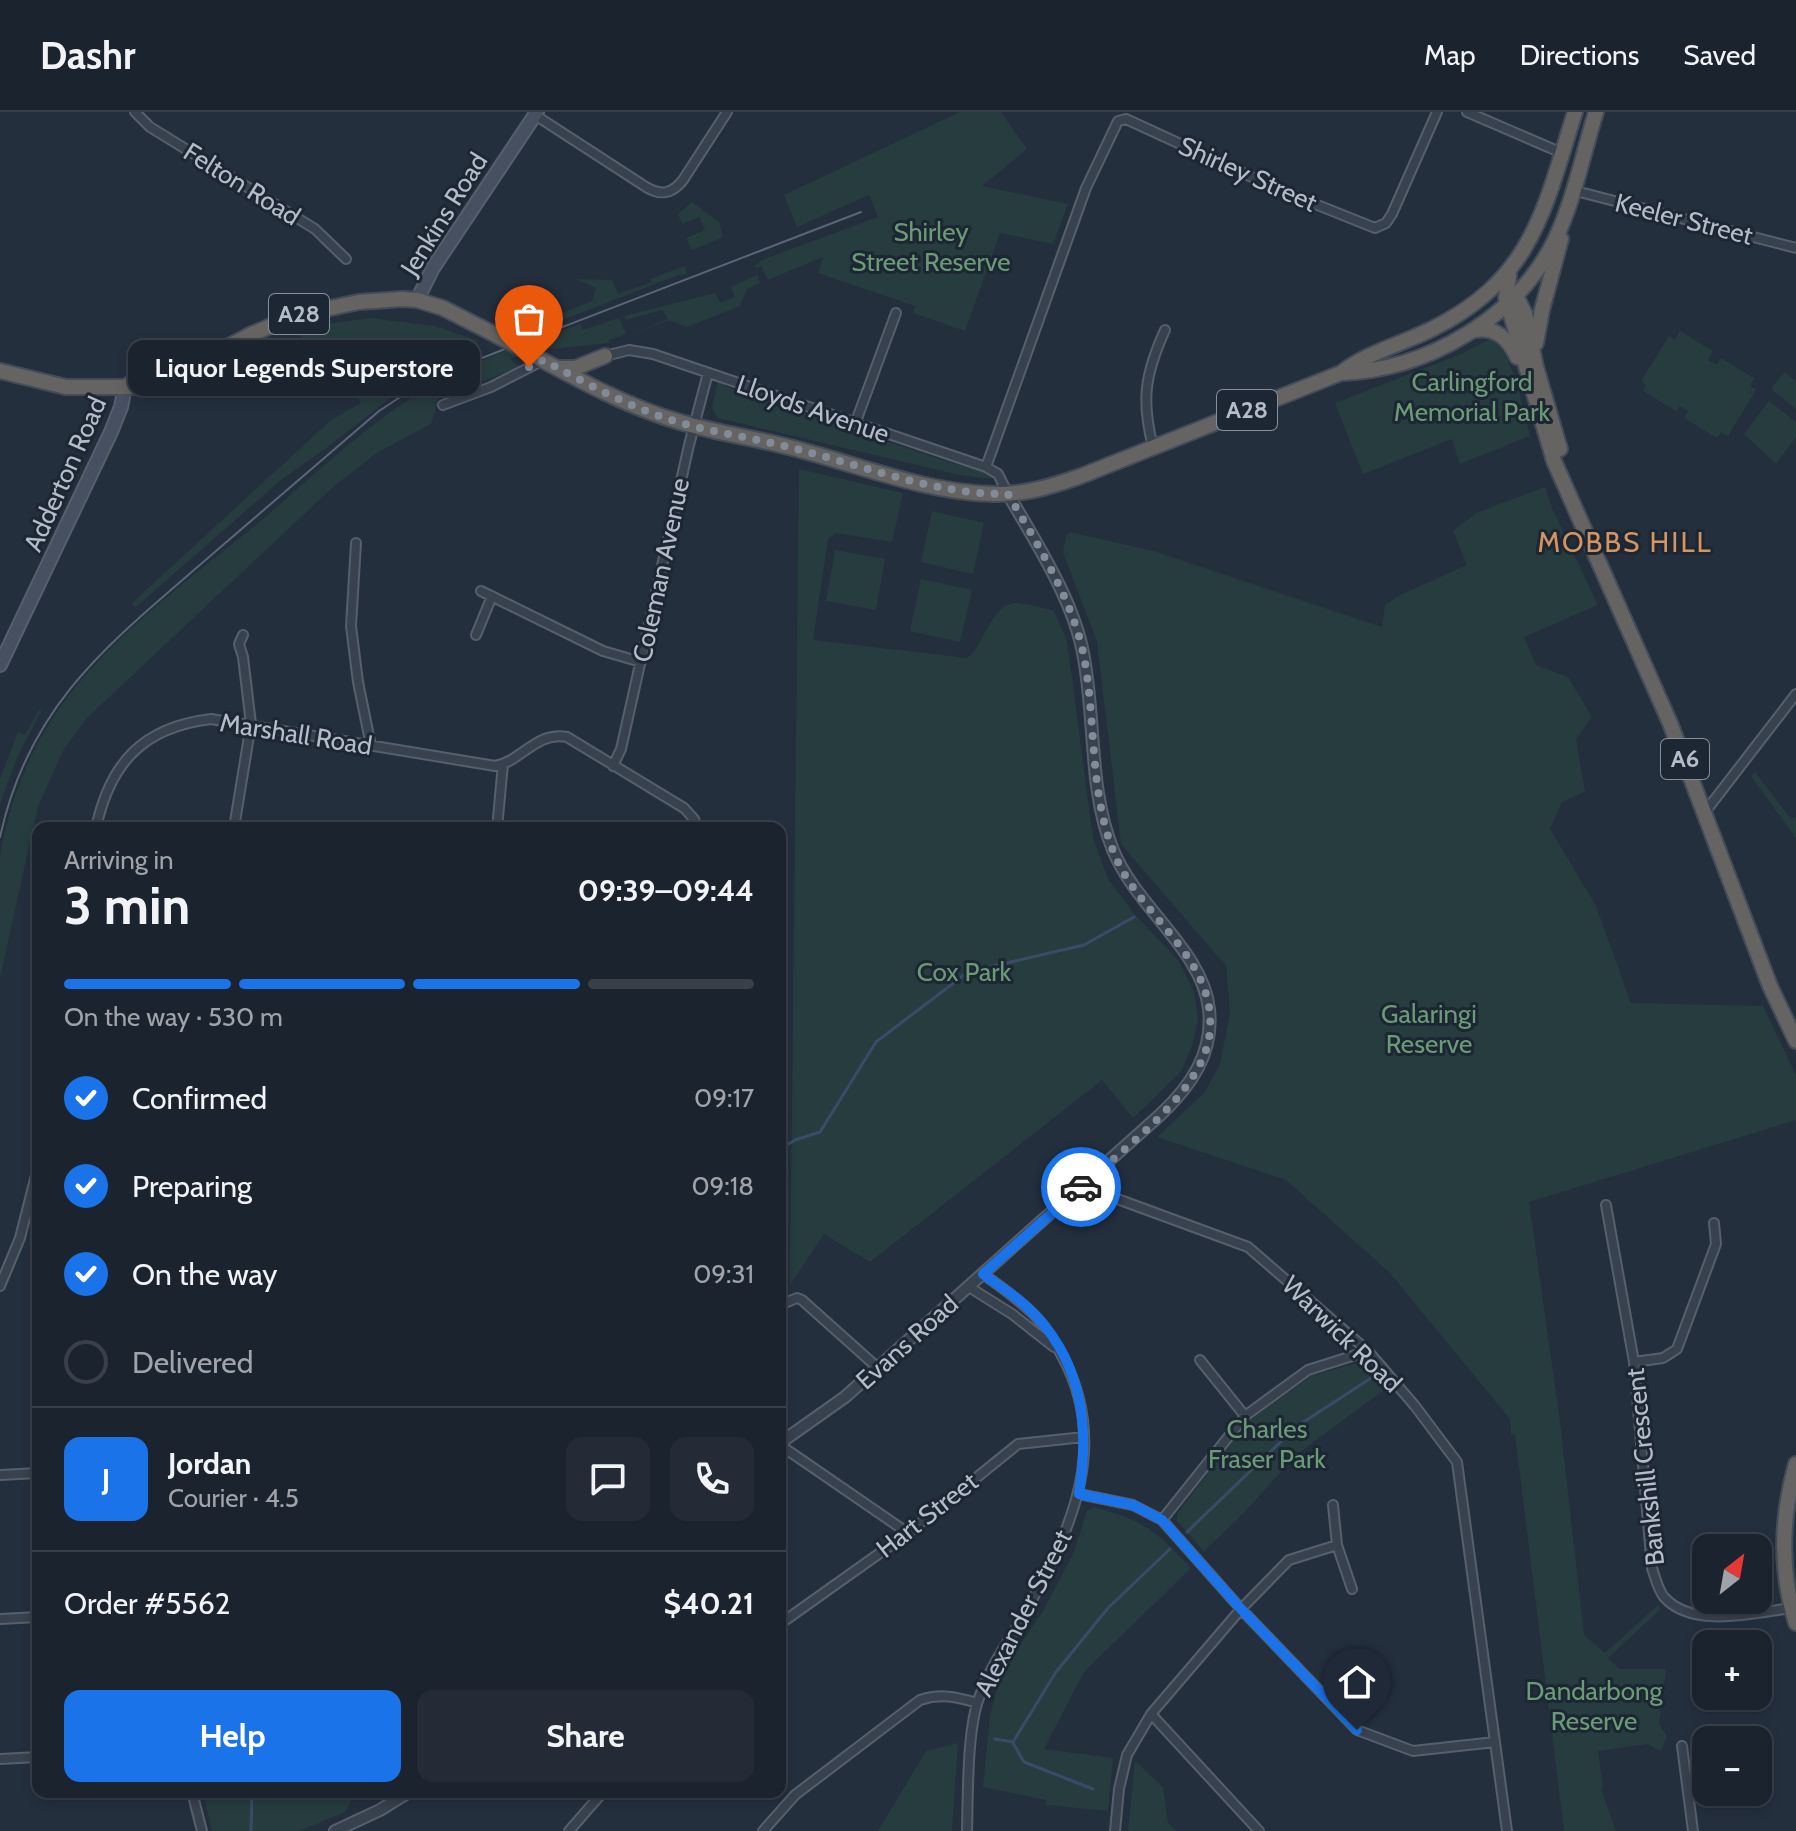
<!DOCTYPE html>
<meta charset="utf-8">
<style>
body{margin:0;font-family:Cabin,sans-serif;background:#242b36;color:#f1f3f6;height:100vh;display:flex;flex-direction:column;font-size:30px;white-space:nowrap}
*{box-sizing:border-box;margin:0}
p{font-size:26px;color:#a0a4aa}
.icon{flex:none;width:44px;height:44px;fill:none;stroke:currentColor;stroke-width:2;stroke-linecap:round;stroke-linejoin:round}
.map{position:relative;flex:1;overflow:hidden}
.panel{position:absolute;left:32px;top:710px;width:754px;height:976px;display:flex;flex-direction:column;background:#1b232e;border-radius:16px;box-shadow:0 4px 12px #0003,0 0 0 2px #39404a}
.panel>*{flex:none}
.needle{width:52px;rotate:31deg}
.buttons{position:absolute;left:1692px;top:1422px;display:grid;gap:16px}
.buttons a{display:grid;place-items:center;width:80px;height:80px;border-radius:16px;background:#1b232e;box-shadow:0 4px 12px #0003,0 0 0 2px #39404a;font-size:40px}
.pin{position:absolute;display:grid;place-items:center;width:68px;height:68px;color:#fff;margin:-82px -34px;border-radius:50% 50% 50% 0;rotate:-45deg;box-shadow:0 0 8px #0007}
.pin .icon{rotate:45deg}
.courier{position:absolute;display:grid;place-items:center;width:80px;height:80px;margin:-40px;border:6px solid #1a73e8;border-radius:50%;background:#fff;color:#222;box-shadow:0 2px 10px #0007}
.bubble{position:absolute;height:56px;border-radius:16px;background:#1b232e;box-shadow:0 4px 12px #0003,0 0 0 2px #39404a;font-size:26px;font-weight:700;line-height:56px;text-align:center}
.headline em{font-style:normal;font-weight:700}
.headline div{display:flex;flex-direction:column-reverse}
.headline{display:flex;align-items:center;justify-content:space-between;height:136px;padding:0 32px}
h1{font-size:52px;font-weight:700;line-height:60px}
.bar{display:grid;grid-template-columns:repeat(4,1fr);gap:12px 8px;align-content:center;height:96px;padding:0 32px}
.bar i{height:10px;border-radius:6px;background:#39404a}
.bar .selected{background:#1a73e8}
.bar p{grid-column:span 4}
.line{display:flex;align-items:center;gap:20px;padding:0 32px;border-top:2px solid #39404a}
.line div{flex:1}
.round{display:grid;place-items:center;flex:none;width:84px;height:84px;border-radius:16px;background:#242b36}
ol{padding:0 32px;list-style:none}
li{display:flex;align-items:center;gap:24px;height:88px}
li p{margin-inline-start:auto}
li .icon{padding:8px;border-radius:50%;background:#1a73e8;color:#fff;stroke-width:4}
li:last-child{color:#a0a4aa}
li i{width:44px;height:44px;border:4px solid #39404a;border-radius:50%}
.action{display:flex;gap:16px;margin-top:auto;padding:16px 32px}
.action a{flex:1;height:92px;border-radius:16px;background:#1a73e8;color:#fff;font-size:32px;font-weight:700;line-height:92px;text-align:center}
.action a+a{background:#242b36;color:#f1f3f6}
header{display:flex;align-items:center;gap:48px;box-sizing:border-box;height:112px;padding:0 40px;background:#1b232e;border-bottom:2px solid #39404a}
header strong{font-size:38px}
nav{display:flex;gap:44px;margin-inline-start:auto;font-size:28px}
.map>svg:first-child{display:block}
</style>
<header>
<strong>Dashr</strong>
<nav><a>Map</a><a>Directions</a><a>Saved</a></nav>
</header>
<div class="map">
<svg width="1796" height="1719" viewBox="0 0 1796 1719">
<rect width="100%" height="100%" fill="#242f3e"/>
<path fill="#263c3f" d="M960 0H1001L1027 37 982 74 1068 92 1053 132 1000 121 965 219 913 201 915 194 818 161 823 145 768 168 761 154 756 156 755 153 759 151V149L878 105 869 83 797 115 784 83Z
M692 90 719 110 723 125 692 138 686 126 705 118 699 105 682 112 678 102Z
M685 154 687 162 678 163 522 224 505 213 526 204 530 214 592 189 596 176 576 167 612 168 618 182 652 170 650 167Z
M757 163 760 171 747 177 740 194 687 215 669 208 628 225 668 207 662 198 626 208 624 204 715 181 720 191 735 185 731 175Z
M371 206 434 214 480 229 457 232 402 267 398 280 325 337 282 367 136 495 131 492 331 308 361 291 296 219 311 214Z
M619 206 626 222 609 228 610 231 552 237 544 234 510 247 520 255 439 286 431 312 378 340 333 375 87 606 64 637 38 694 0 866C0 830 0 780 0 745 5 712 16 677 30 647 78 544 179 477 264 406 316 361 366 314 424 277 468 250 531 230 580 212L583 218Z
M1680 219 1713 239 1708 248 1717 253 1721 246 1754 266 1750 274 1756 278 1728 324 1721 320 1717 326 1684 306 1688 299 1680 294 1676 299 1643 279 1646 273 1641 269 1669 224 1675 227Z
M1490 227C1514 239 1523 299 1530 324L1460 352 1452 327 1363 362 1335 291 1461 242Z
M1784 260 1796 269V297L1771 277Z
M718 268 727 275 948 350 989 360 995 367 959 363 718 306 712 296Z
M1769 289 1796 310V325L1776 352 1744 322Z
M799 357 903 381 892 430 836 421 828 427 813 528 967 546C975 541 977 534 982 526 1006 482 1009 488 1054 499L1067 529 1093 726 1108 767 1136 804 1178 848 1194 880 1198 907 1193 931 1181 960 1133 1006 1102 968 870 1150 824 1122 790 1173Z
M1545 375 1552 396 1598 493 1524 525 1536 553 1568 565 1592 605 1576 627 1585 680 1562 690 1550 717 1596 794 1631 891 1763 894 1796 963V1008L1529 1090 1560 1309 1584 1523 1605 1541 1658 1493 1661 1497 1608 1546 1620 1557H1666L1659 1611 1667 1625 1661 1639 1647 1632 1598 1639 1603 1676 1601 1677 1616 1719H1564L1515 1322 1511 1323 1510 1307 1390 1161 1286 1068 1157 1025 1205 980 1220 952 1230 901 1226 854 1121 732 1097 529 1063 441 1066 424 1070 420 1153 439 1382 515 1385 493 1400 483 1467 453 1453 419 1476 401Z
M932 399 984 411 973 462 921 450Z
M835 438 885 447 876 498 826 489Z
M921 467 972 478 960 530 910 519Z
M40 596 41 599 16 648 0 692V667L18 620 25 623Z
M1755 660 1791 707 1796 705V726L1751 664Z
M1360 1250 1384 1278 1296 1343 1240 1405 1204 1439 1177 1409V1402L1246 1311 1311 1264Z
M1094 1395C1145 1409 1155 1418 1191 1456L1084 1560 1044 1637 1113 1646 1108 1699 1046 1693V1688L983 1675 990 1603 997 1577 1014 1542 1043 1499 1074 1440 1087 1399Z
M958 1631 952 1719H878L926 1639Z
M1135 1649 1163 1675 1168 1711 1176 1719H1128Z
M203 1680H374L363 1685 354 1684 345 1700 299 1719H212Z"/>
<g fill="none" stroke-linecap="round" stroke-linejoin="round">
<path stroke="#394c67" stroke-width="3" d="M780 1037 795 1028 820 1020 876 930 968 860 1084 833 1134 805
M1187 1420 1296 1315 1371 1266
M995 1627 1013 1630 1056 1560 1108 1496 1170 1437
M1013 1631 1024 1650 1093 1677
M251 1719 252 1680"/>
<g stroke="#565f6c" stroke-width="12">
<path id="minor" d="M135 0 150 15 315 117 346 147
M1467 0 1562 41
M535 3 646 75C661 84 672 82 683 68L727 0
M1572 78 1796 136
M605 244 629 238 653 242 986 355 998 362 1008 382
M443 293 491 275 542 249
M855 312 896 201
M1153 335C1141 288 1145 262 1165 218
M986 355 1086 76 1118 9 1126 7 1280 78 1375 116 1386 111 1392 102 1437 0
M356 431 351 514 358 570 371 634
M481 479 603 539 641 550
M476 523 492 484
M613 654 621 637 689 333 708 261
M1705 700 1796 582
M235 712 250 716
M96 716C110 651 143 615 211 607L495 654C522 649 536 619 567 625L684 696 694 707 697 716
M234 716 251 612 243 545 239 532 243 523
M497 716 503 652
M1082 1074 1248 1135 1368 1239 1415 1294 1457 1350 1507 1719
M1606 1093 1634 1250 1652 1456C1655 1465 1658 1478 1664 1485 1692 1517 1754 1501 1791 1496
M0 1174 20 1126 38 1055
M969 1175 1012 1202 1054 1235
M780 1193 797 1186 802 1188 878 1256
M1200 1248 1245 1304
M1634 1250 1663 1246 1677 1237 1716 1132 1714 1111
M780 1333 908 1421
M0 1363 38 1361
M1079 1382 1133 1393 1162 1408 1241 1497 1357 1618 1413 1639 1495 1630
M1333 1393 1337 1433 1352 1477
M1162 1408 1245 1304 1308 1258 1368 1239
M0 1507 38 1505
M780 1512 908 1421 1018 1332 1084 1325
M1151 1602 1259 1719
M1682 1634 1693 1719
M0 1647 38 1645
M192 1680 202 1719
M569 1719 603 1680
M763 1719 795 1683 920 1588C941 1581 957 1585 977 1591
M967 1719C968 1683 967 1618 979 1586 992 1549 1013 1524 1031 1490 1074 1412 1109 1329 1062 1244 1055 1231 1049 1219 1039 1208 1023 1190 1002 1176 983 1162
M1115 1719 1119 1677 1127 1643 1151 1602 1241 1497 1289 1448 1337 1433"/>
</g>
<g stroke="#565f6c" stroke-width="14">
<path id="tertiary" d="M780 1331 845 1285 1160 1003C1191 974 1214 941 1209 897 1203 839 1136 795 1113 738 1088 677 1096 605 1083 541 1073 487 1035 429 1008 382
M335 1719 380 1698 409 1680"/>
</g>
<g stroke="#565f6c" stroke-width="16">
<path id="secondary" d="M417 188 433 156 537 0
M0 553 111 320 121 295 125 275"/>
</g>
<g stroke="#434c59" stroke-width="18">
<path id="trunk" d="M1509 163 1506 186 1554 349 1670 611 1770 874 1796 929
M1508 182 1519 190 1525 202 1536 255 1560 337
M1475 218C1496 215 1508 226 1517 245
M1536 231 1542 198 1561 127
M531 242C579 268 628 295 680 310 720 322 763 327 804 339 863 355 931 381 993 382 1024 383 1053 374 1081 364L1341 261C1368 240 1403 232 1434 216 1533 166 1544 98 1575 0
M561 256H575L605 244
M0 259 66 275H143L163 269 252 222 297 203 359 190 402 187 417 188 443 196 496 223
M1341 261C1427 258 1517 206 1555 128 1574 88 1583 42 1596 0
M125 275C142 264 155 260 175 261
M1796 1352C1781 1406 1779 1458 1796 1511"/>
</g>
<use href="#minor" stroke="#38414e" stroke-width="8"/>
<use href="#tertiary" stroke="#38414e" stroke-width="10"/>
<use href="#secondary" stroke="#465061" stroke-width="12"/>
<use href="#trunk" stroke="#656462" stroke-width="14"/>
<path stroke="#5a6575" stroke-width="2" d="M0 725C29 591 111 530 209 445 266 396 322 348 379 299L420 272 443 261 861 100"/>
<g stroke="#434c59" stroke-width="18" stroke-linecap="butt">
<path id="trunk-bridge" d="M496 223 531 242"/>
</g>
<use href="#trunk-bridge" stroke="#656462" stroke-width="14"/>
</g>
<g fill="none" stroke-linecap="round" stroke-linejoin="round">
<path stroke="#828b98" stroke-width="8" stroke-dasharray="0 14.4" d="M529 255 543 248C587 272 633 297 681 311 720 322 761 327 800 338 868 355 937 383 1008 382 1036 430 1071 485 1083 540 1097 608 1088 684 1117 748 1145 809 1221 851 1209 926 1199 983 1123 1037 1081 1075"/>
<path stroke="#1a73e8" stroke-width="10" d="M1081 1075 983 1162C998 1173 1014 1183 1027 1195 1082 1246 1090 1312 1079 1382L1133 1393 1162 1408 1241 1497 1357 1618"/>
</g>
<g text-anchor="middle" stroke-width="6" stroke-linejoin="round" paint-order="stroke">
<g fill="#1d2633" stroke="#878f9c" stroke-width="2">
<rect x="269" y="182" width="60" height="40" rx="6"/>
<rect x="1217" y="278" width="60" height="40" rx="6"/>
<rect x="1661" y="627" width="48" height="40" rx="6"/>
</g>
<g font-size="24" font-weight="bold" fill="#b4bcc9">
<text x="299" y="210">A28</text>
<text x="1247" y="306">A28</text>
<text x="1685" y="655">A6</text>
</g>
<g font-size="26" fill="#b4bcc9" stroke="#1d2633">
<text transform="translate(1248 62) rotate(24)" y="9">Shirley Street</text>
<text transform="translate(242 72) rotate(32)" y="9">Felton Road</text>
<text transform="translate(444 102) rotate(-58)" y="9">Jenkins Road</text>
<text transform="translate(1684 107) rotate(14)" y="9">Keeler Street</text>
<text transform="translate(813 297) rotate(19)" y="9">Lloyds Avenue</text>
<text transform="translate(65 362) rotate(-66)" y="9">Adderton Road</text>
<text transform="translate(661 458) rotate(-78)" y="9">Coleman Avenue</text>
<text transform="translate(296 622) rotate(9)" y="9">Marshall Road</text>
<text transform="translate(1342 1222) rotate(44)" y="9">Warwick Road</text>
<text transform="translate(907 1230) rotate(-42)" y="9">Evans Road</text>
<text transform="translate(1645 1355) rotate(-96)" y="9">Bankshill Crescent</text>
<text transform="translate(927 1403) rotate(-38)" y="9">Hart Street</text>
<text transform="translate(1023 1501) rotate(-63)" y="9">Alexander Street</text>
</g>
<g font-size="26" fill="#6b9a76" stroke="#1d2633">
<text x="931" y="129">Shirley<tspan x="931" dy="30">Street Reserve</tspan></text>
<text x="1472" y="279">Carlingford<tspan x="1472" dy="30">Memorial Park</tspan></text>
<text x="964" y="869">Cox Park</text>
<text x="1429" y="911">Galaringi<tspan x="1429" dy="30">Reserve</tspan></text>
<text x="1267" y="1326">Charles<tspan x="1267" dy="30">Fraser Park</tspan></text>
<text x="1594" y="1588">Dandarbong<tspan x="1594" dy="30">Reserve</tspan></text>
</g>
<g font-size="28" letter-spacing="2" fill="#d59563" stroke="#1d2633">
<text x="1625" y="440">MOBBS HILL</text>
</g>
</g>
</svg>
<div class="buttons">
<a><svg class="needle" viewBox="-14 -14 28 28"><path d="M0-13l5 13h-10z" fill="#e53935"/><path d="M0 13l5-13h-10z" fill="#a0a4aa"/></svg></a>
<a>+</a>
<a>−</a>
</div>
<div class="pin" style="left:529px;top:255px;background:#ea580c"><svg class="icon" aria-label="bag" viewBox="0 0 24 24"><path d="M5 8h14l-1 12H6zM9 8a3 3 0 0 1 6 0"/></svg></div>
<div class="pin" style="left:1357px;top:1618px;background:#1f2937"><svg class="icon" aria-label="home" viewBox="0 0 24 24"><path d="M3 11l9-7 9 7M6 9v11h12V9"/></svg></div>
<div class="courier" style="left:1081px;top:1075px"><svg class="icon" aria-label="car" viewBox="0 0 24 24"><path d="M5 17H2v-5l4-1 3-4h7l3 4 3 1v5h-3M9 17h6M6 11h13"/><circle cx="7" cy="17" r="2"/><circle cx="17" cy="17" r="2"/></svg></div>
<div class="bubble" style="left:128px;top:228px;width:352px">Liquor Legends Superstore</div>
<section class="panel">
<div class="headline"><div><h1>3 min</h1><p>Arriving in</p></div><em>09:39–09:44</em></div>
<div class="bar"><i class="selected"></i><i class="selected"></i><i class="selected"></i><i></i><p>On the way · 530 m</p></div>
<ol>
<li><svg class="icon" aria-label="check" viewBox="0 0 24 24"><path d="M5 12l5 5 9-10"/></svg>Confirmed<p>09:17</p></li>
<li><svg class="icon" aria-label="check" viewBox="0 0 24 24"><path d="M5 12l5 5 9-10"/></svg>Preparing<p>09:18</p></li>
<li><svg class="icon" aria-label="check" viewBox="0 0 24 24"><path d="M5 12l5 5 9-10"/></svg>On the way<p>09:31</p></li>
<li><i></i>Delivered</li>
</ol>
<div class="line" style="height:144px"><b class="round" style="background:#1a73e8;color:#fff">J</b><div><b>Jordan</b><p>Courier · 4.5</p></div><a class="round"><svg class="icon" aria-label="chat" viewBox="0 0 24 24"><path d="M4 5h16v11H9l-5 4z"/></svg></a><a class="round"><svg class="icon" aria-label="phone" viewBox="0 0 24 24"><path d="M5 4h4l2 5-3 2q2 4 5 5l2-3 5 2v4C11 20 4 13 5 4z"/></svg></a></div>
<div class="line" style="height:104px"><div>Order #5562</div><b>$40.21</b></div>
<div class="action"><a>Help</a><a>Share</a></div>
</section>
</div>
